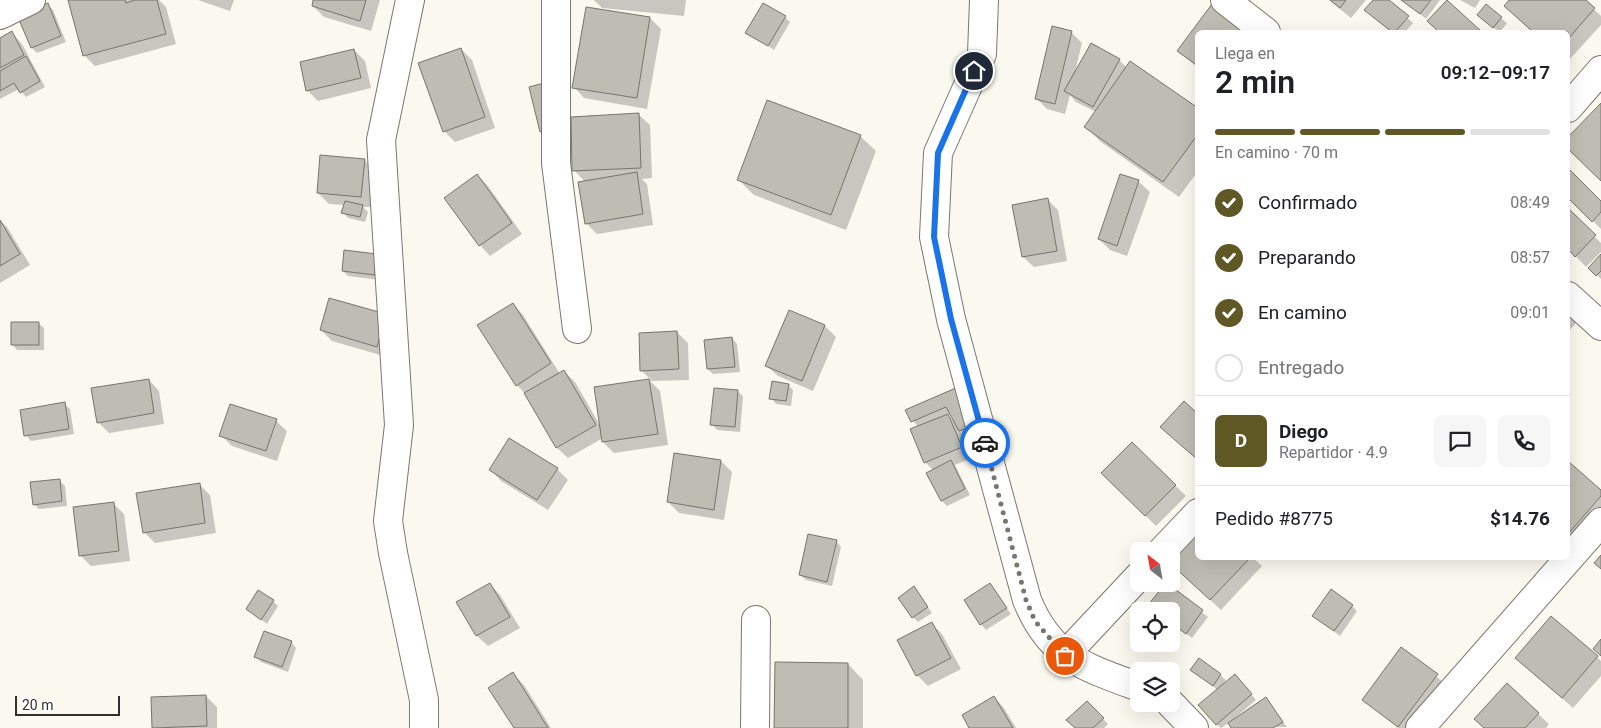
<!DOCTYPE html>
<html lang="es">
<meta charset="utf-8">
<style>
body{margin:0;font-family:Roboto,sans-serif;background:#f6f6f6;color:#202124;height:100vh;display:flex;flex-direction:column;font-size:19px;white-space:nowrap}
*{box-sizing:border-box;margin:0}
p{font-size:16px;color:#757577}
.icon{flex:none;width:28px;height:28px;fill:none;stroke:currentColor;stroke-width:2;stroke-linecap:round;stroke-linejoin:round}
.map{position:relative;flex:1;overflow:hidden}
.details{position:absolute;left:1195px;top:30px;width:375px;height:530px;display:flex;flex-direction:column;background:#fff;border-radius:8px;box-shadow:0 5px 20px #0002}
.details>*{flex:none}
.needle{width:32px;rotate:329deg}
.fabs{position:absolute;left:1130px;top:542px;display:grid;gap:10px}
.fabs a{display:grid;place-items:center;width:50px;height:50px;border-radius:8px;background:#fff;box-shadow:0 5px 20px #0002;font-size:25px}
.scale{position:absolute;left:15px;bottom:12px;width:105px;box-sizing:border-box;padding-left:5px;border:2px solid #31302c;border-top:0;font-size:14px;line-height:18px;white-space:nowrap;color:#31302c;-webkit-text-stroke:4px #fff;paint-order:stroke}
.pin{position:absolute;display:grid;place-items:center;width:42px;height:42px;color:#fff;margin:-21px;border:2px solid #fff;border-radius:50%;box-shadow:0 1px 5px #0007}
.courier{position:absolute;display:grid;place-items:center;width:50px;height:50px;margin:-25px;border:4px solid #1a73e8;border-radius:50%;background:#fff;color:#222;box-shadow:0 1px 6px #0007}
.headline em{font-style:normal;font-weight:600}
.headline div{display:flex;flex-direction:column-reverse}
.headline{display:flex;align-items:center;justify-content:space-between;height:85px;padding:0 20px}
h1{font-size:32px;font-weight:600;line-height:38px}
.bar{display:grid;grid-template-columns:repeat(4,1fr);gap:8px 5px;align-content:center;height:60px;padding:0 20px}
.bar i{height:6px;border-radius:4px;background:#e0e0e0}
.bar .selected{background:#5f5824}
.bar p{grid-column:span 4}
.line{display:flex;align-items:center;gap:12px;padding:0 20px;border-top:1px solid #e0e0e0}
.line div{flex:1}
.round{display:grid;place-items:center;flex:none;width:52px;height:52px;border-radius:8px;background:#f6f6f6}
ol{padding:0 20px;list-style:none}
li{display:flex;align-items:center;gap:15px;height:55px}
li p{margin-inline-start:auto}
li .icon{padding:5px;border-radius:50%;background:#5f5824;color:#fff;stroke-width:4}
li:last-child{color:#757577}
li i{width:28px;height:28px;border:2px solid #e0e0e0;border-radius:50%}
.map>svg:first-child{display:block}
</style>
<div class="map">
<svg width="1601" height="728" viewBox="0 0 1601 728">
<rect width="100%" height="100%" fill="#faf9ef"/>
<path fill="#0003" fill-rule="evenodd" d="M71 0H133V2L159 0 166 7 176 44 95 66 84 55Z
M198 0H234L230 11Z
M315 0H380L371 31 324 17 313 6Z
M594 0H686L684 16 602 8Z
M1329 0H1366L1351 18Z
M1375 0H1387L1413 23 1405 32H1393L1371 15Z
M1403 0H1440L1426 19Z
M1460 0H1480L1475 8Z
M1511 0H1584L1601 16V25L1568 61V32H1534L1516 17Z
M1215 2 1257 32H1198V68L1178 50Z
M1447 2 1480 32H1439Z
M47 4 53 10 66 42 37 53 32 48Z
M1486 6 1507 23 1500 32 1484 21Z
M587 8 650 18 661 29 647 109 584 98 574 87Z
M785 17 790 22 774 50 747 32Z
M1071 32 1082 43 1075 72 1119 60 1127 68 1198 110V171L1179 197 1101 142 1086 127 1096 112 1076 102 1070 95 1065 114 1047 109 1036 98Z
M12 33 22 44 45 87 26 97 19 89 0 99V39Z
M461 49 472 60 495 128 455 142 444 131Z
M354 50 365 61 371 88 318 101 307 90Z
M639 115 650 125 652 178 642 179 647 184 653 225 597 234 586 223 585 182 574 170Z
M860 136 876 151 846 230 754 195 739 180Z
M364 160 375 171 372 207H363L368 212 365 222 348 218 343 212 345 205 329 204 318 193Z
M1568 170 1601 202V229L1568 196Z
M477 175 488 186 522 234 490 256 480 245Z
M1121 176 1139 182 1150 192 1127 256 1110 250 1099 239Z
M1048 200 1058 210 1067 261 1034 267 1023 257Z
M1568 210 1601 243V252L1586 267 1568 248Z
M0 220 7 227 30 265 0 283Z
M377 255 380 280 348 276 343 271Z
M1601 256V279L1590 268Z
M513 304 523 315 560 374 564 371 575 382 601 427 595 388 651 380 641 370 677 332 688 343 689 380 650 381 660 391 668 445 614 453 603 442V438L568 458 557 448 528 397 517 385Z
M790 312 825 326 836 337 813 391 778 376 767 366Z
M1568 313 1577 322 1568 332Z
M385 315 387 357 332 341 321 330Z
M38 323 44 328V350H17L12 344Z
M732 338 737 344 740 372 713 374 708 369Z
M149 380 159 391 164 424 109 433 98 422Z
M788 385 793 390 791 406 776 404 771 398Z
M958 388 979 431 965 435 960 430 972 458 955 465 970 495 947 506 942 501 933 470 925 462 918 427 906 411ZM951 413 955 422 947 414Z
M737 391 743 396 740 432 717 430 712 424Z
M64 404 70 409 74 434 31 441 26 435Z
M276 421 287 431 277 461 232 446 221 435Z
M1132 443 1186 496 1156 526 1103 473Z
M721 461 732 472 724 520 679 513 668 502Z
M1568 462 1601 492V529L1568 558Z
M557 469 568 480 548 510 501 481 491 470Z
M59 480 65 486 67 506 39 509 34 504Z
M199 484 210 495 216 533 155 543 144 532Z
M113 503 124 514 130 561 91 566 80 555Z
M836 541 841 547 832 586 806 580 800 575Z
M1198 558H1253L1262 566 1221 610 1179 571Z
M490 584 500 595 520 628 488 646 477 636 458 602Z
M1166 584 1208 617 1192 638 1171 622V611H1157L1150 605Z
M990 585 1011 614 986 630 981 624Z
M914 588 932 613 918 622 913 617Z
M273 601 278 606 267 624 247 609Z
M1352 606 1357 611 1340 636 1314 616Z
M932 624 942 634 961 669 928 686 917 675Z
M291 642 296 648 288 672 261 662 256 656Z
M1402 649 1448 686 1416 728H1398L1364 700Z
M1597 657 1601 661V676L1573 708 1517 658Z
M848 664 863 680V728H776Z
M1192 670 1220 675 1226 680 1222 685 1240 681 1256 700 1236 717 1238 718 1266 699 1287 727 1233 728 1229 723 1221 728 1216 724 1218 690Z
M513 674 524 685 551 728H515Z
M206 696 217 707V728H153L152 699Z
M994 697 1004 708 1016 728H971Z
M1087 703 1108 724 1104 728H1076Z
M1538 714 1549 724 1546 728H1485Z"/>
<path fill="#bebdb4" stroke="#75756c" d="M68 0H125L126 3 135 0H157L166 34 83 56Z
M313 0H366L360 21 312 6Z
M1215 0 1259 32H1198V66L1177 51Z
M1330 0H1346L1340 8Z
M1373 0H1389L1409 16 1395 32H1392L1364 10Z
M1401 0H1431L1420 14Z
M1447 0 1482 32H1439L1427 21Z
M1509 0H1586L1595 8 1568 39V32H1533L1504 6Z
M48 3 61 36 31 48 17 15Z
M763 3 786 16 768 46 745 33Z
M1486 4 1502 17 1493 28 1477 15Z
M586 7 650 17 637 98 572 88Z
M1052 26 1072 31 1055 104 1035 99Z
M12 31 24 55 0 68V38Z
M1091 43 1120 59 1093 107 1064 91Z
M461 48 485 117 443 132 418 63Z
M354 49 361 78 306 91 300 62Z
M26 56 40 81 20 93 14 83 0 91V71Z
M1130 61 1198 108V134L1163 182 1084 127Z
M544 83 555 129 540 132 529 87Z
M767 100 861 135 831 215 737 180Z
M1601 103V181L1568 149V137Z
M639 113 641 168 572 171 571 117Z
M320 155 365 159 361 197 317 193Z
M1568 168 1601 201V212L1592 222 1568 198Z
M637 172 643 214 585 224 578 182Z
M477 174 512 223 479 246 444 198Z
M1120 174 1139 180 1117 246 1098 239Z
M1048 198 1057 251 1022 257 1012 205Z
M345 201 363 205 360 217 341 213Z
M1568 208 1596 235 1575 257 1568 249Z
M0 220 20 254 0 266Z
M344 250 377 254 375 275 342 271Z
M1601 254V271L1596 276 1588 268Z
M329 298 386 314 377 347 320 330Z
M513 303 551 363 516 386 477 325Z
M789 310 825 325 802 381 765 366Z
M11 322H39V345H11Z
M677 331 679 369 640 371 639 333Z
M732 337 735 367 707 369 704 340Z
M564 370 596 425 556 448 524 393Z
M149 379 154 413 97 423 91 388Z
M649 379 658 434 602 442 594 387Z
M772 381 789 384 786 401 769 399Z
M958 387 974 426 959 431 946 407 911 422 905 410Z
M714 388 738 390 735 427 710 425Z
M1184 401 1198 414V460L1160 427Z
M65 402 69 429 24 436 20 410Z
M230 404 277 419 266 451 219 436Z
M948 414 962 447 924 463 910 429Z
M509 438 558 468 537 500 489 470Z
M1132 442 1176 485 1145 516 1101 473Z
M674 453 721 460 714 510 667 502Z
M951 460 965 489 941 501 926 473Z
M1568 461 1601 490V496L1568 534Z
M60 479 62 501 33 505 30 482Z
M200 483 205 523 143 533 136 493Z
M114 502 119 551 79 556 73 507Z
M1198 527V558H1250L1210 600 1171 564V555Z
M808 534 837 540 827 582 799 575Z
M1601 555V569L1594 563Z
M490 583 510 617 476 636 456 602Z
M990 583 1007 608 980 625 964 600Z
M1165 584H1168L1203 610 1186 634 1171 623V611H1156L1148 605Z
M914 586 928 607 912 618 898 598Z
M1331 589 1353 605 1334 631 1312 616Z
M258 590 274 600 261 620 246 609Z
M1551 616 1598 656 1562 698 1515 658Z
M932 622 951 658 916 676 897 640Z
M264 631 292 641 282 667 254 657Z
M1601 639V656L1593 649Z
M1401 647 1438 674 1398 727 1362 700Z
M1199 658 1221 674 1213 686 1190 670Z
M775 662 848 663V728H774Z
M513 672 548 728H514L488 688Z
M1235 674 1252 694 1216 725 1198 705Z
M1507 683 1539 713 1525 728H1484L1474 719Z
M206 695 207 726 152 728 151 697Z
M994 696 1013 728H969L962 715Z
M1266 697 1283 722 1273 728H1231L1228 723Z
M1087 701 1104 718 1093 728H1075L1066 720Z"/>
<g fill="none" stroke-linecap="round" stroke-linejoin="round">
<g stroke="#79786f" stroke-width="30">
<path id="minor" d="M410 0 381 140 399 425 388 521 393 553 424 700V728
M556 0V163L577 329
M984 0 982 54 938 153 934 237 951 319 1027 600C1050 657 1084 667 1139 687
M1225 0 1266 32
M0 15 31 0
M1568 108 1601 70
M1568 296 1601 326
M1162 551 1198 513
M1065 655 1139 576
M1171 704 1194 728
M755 728 756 620
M1420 728 1601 522"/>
</g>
<use href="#minor" stroke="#fff" stroke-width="28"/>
</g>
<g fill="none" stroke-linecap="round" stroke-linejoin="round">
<path stroke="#777670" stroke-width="5" stroke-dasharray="0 9" d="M985 443 1026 600 1035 621 1065 656"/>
<path stroke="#1a73e8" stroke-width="6" d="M974 71 938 153 934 237 951 319 985 443"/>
</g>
</svg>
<div class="fabs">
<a><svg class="needle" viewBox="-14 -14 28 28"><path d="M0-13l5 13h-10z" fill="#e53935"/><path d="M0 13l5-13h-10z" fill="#757577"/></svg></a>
<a><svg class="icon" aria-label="locate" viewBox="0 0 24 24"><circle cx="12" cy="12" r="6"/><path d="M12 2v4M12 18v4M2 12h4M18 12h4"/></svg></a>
<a><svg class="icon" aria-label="layers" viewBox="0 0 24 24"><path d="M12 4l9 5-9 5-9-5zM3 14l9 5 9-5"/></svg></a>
</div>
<div class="scale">20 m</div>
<div class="pin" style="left:1065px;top:656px;background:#ea580c"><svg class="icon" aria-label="bag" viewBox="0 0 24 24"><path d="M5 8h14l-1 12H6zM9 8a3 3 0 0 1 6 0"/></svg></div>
<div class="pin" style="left:974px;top:71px;background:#1f2937"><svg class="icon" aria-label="home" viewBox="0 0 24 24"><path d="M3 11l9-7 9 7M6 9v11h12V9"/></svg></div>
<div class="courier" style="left:985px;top:443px"><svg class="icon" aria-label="car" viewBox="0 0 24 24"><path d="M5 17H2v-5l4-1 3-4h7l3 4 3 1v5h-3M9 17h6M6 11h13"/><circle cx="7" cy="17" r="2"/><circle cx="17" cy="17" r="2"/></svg></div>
<section class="details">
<div class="headline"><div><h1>2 min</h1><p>Llega en</p></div><em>09:12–09:17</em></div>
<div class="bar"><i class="selected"></i><i class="selected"></i><i class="selected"></i><i></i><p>En camino · 70 m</p></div>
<ol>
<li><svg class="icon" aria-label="check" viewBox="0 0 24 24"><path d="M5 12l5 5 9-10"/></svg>Confirmado<p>08:49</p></li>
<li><svg class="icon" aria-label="check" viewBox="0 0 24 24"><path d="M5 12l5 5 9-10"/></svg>Preparando<p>08:57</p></li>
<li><svg class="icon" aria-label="check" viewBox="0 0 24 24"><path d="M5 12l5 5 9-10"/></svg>En camino<p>09:01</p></li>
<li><i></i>Entregado</li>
</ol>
<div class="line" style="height:90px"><b class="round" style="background:#5f5824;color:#fff">D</b><div><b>Diego</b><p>Repartidor · 4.9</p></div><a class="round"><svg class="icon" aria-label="chat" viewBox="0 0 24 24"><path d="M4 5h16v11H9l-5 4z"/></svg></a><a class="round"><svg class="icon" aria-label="phone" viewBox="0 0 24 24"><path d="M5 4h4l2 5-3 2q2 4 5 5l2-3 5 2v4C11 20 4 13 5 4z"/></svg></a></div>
<div class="line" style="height:65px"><div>Pedido #8775</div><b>$14.76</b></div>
</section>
</div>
